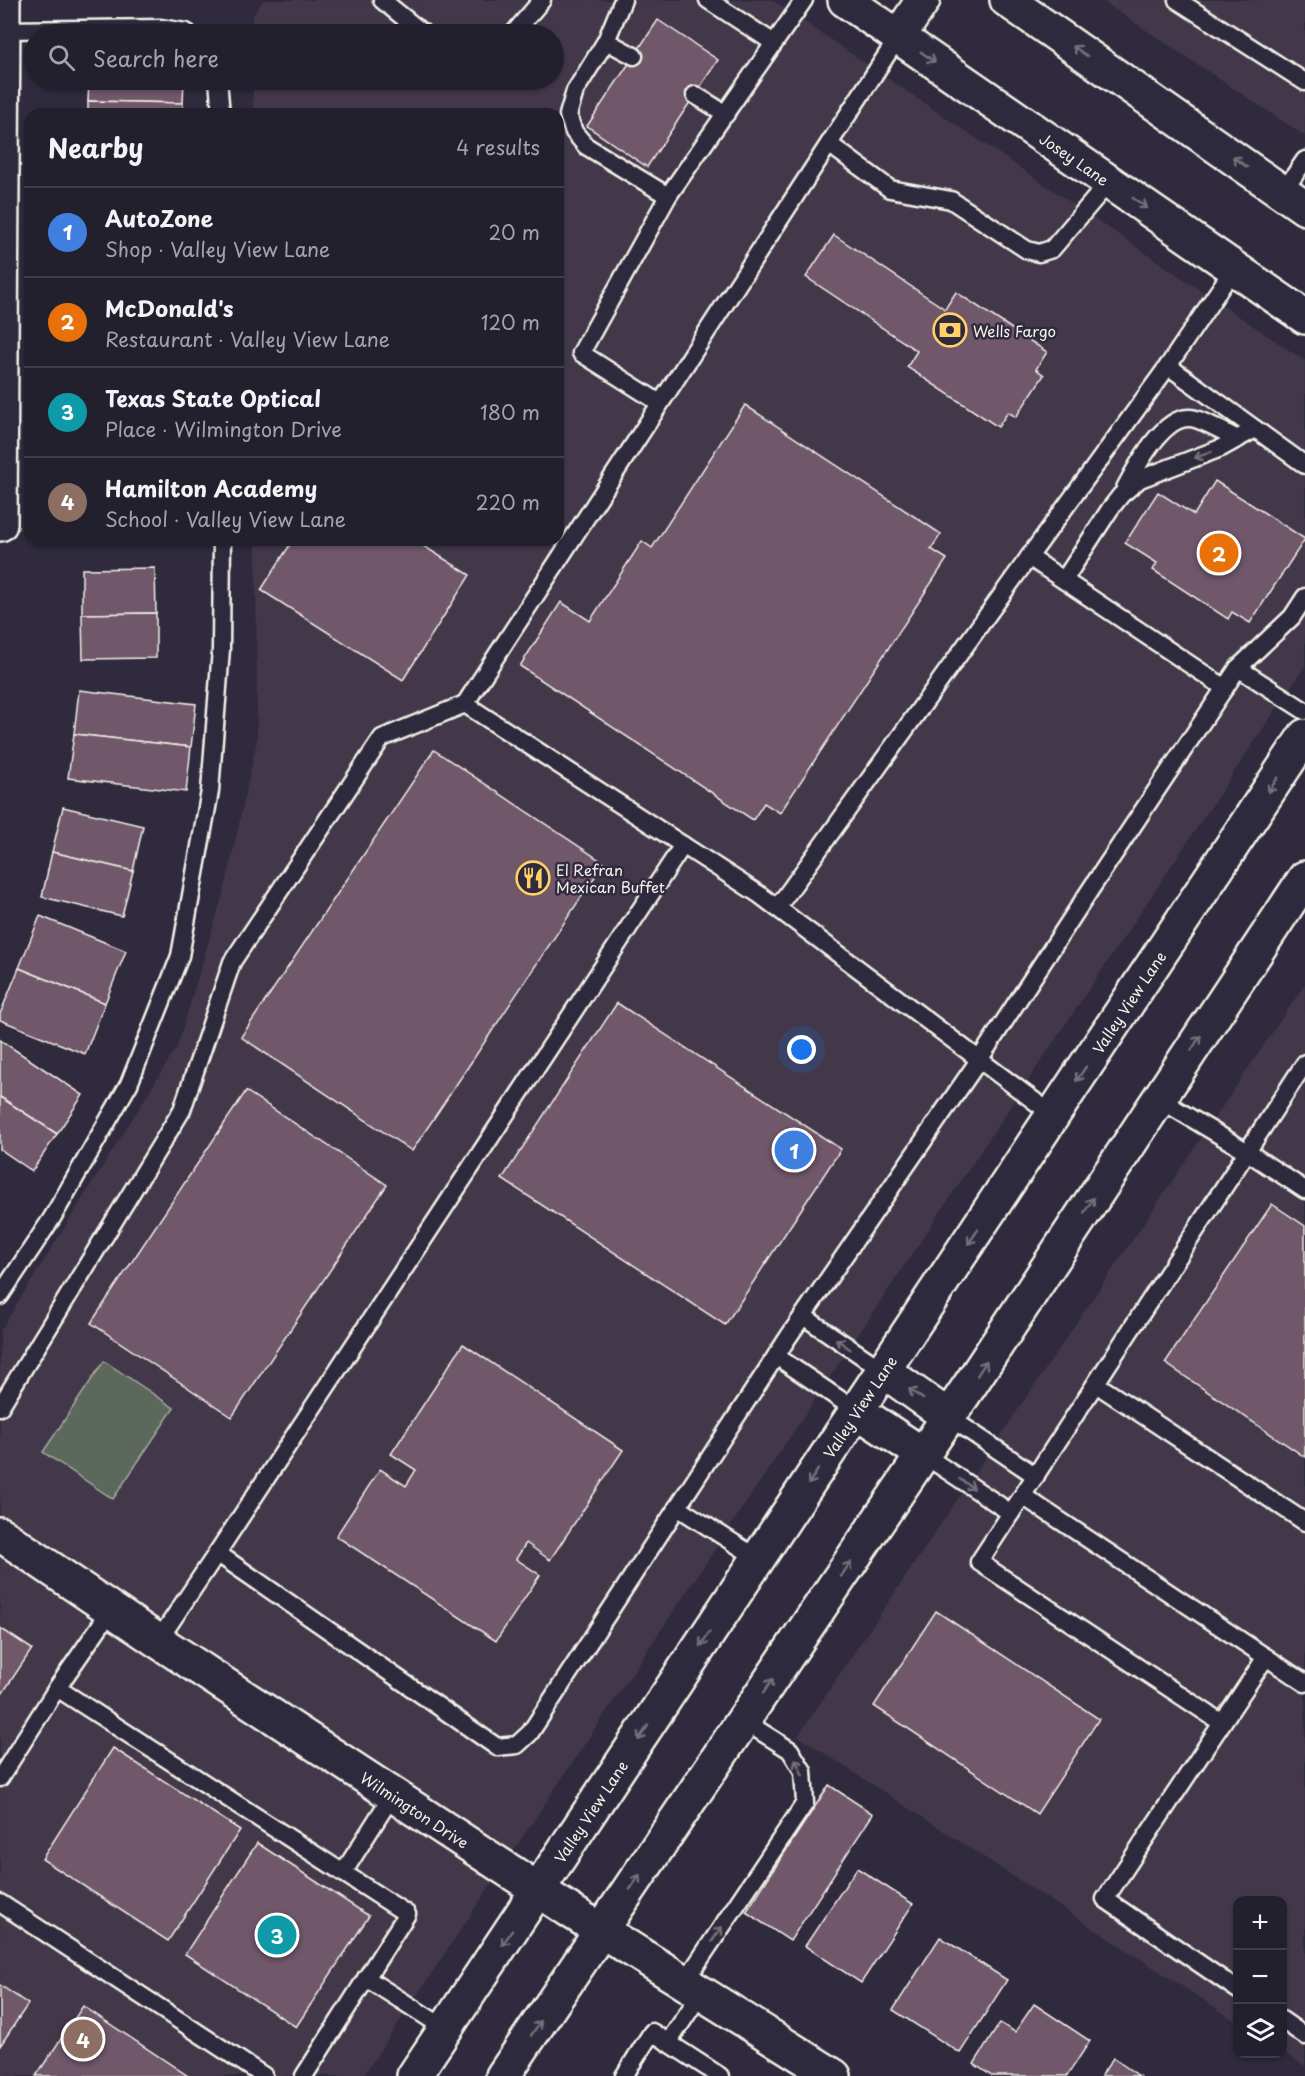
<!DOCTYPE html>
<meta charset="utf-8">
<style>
:root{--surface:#23202e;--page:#2f2d3a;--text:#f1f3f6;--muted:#a3a3aa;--line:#403e4a;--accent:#ffd166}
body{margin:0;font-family:"Playpen Sans",sans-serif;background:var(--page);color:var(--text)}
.controls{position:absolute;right:18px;bottom:18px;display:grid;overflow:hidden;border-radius:12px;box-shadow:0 2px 4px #0004}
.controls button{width:54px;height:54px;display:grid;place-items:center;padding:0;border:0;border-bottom:2px solid var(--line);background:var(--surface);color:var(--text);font:30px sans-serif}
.you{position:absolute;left:802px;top:1050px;width:21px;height:21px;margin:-15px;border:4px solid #fff;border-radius:50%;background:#1a73e8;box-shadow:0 0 0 9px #1a73e833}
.badge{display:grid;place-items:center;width:39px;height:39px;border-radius:50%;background:var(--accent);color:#fff;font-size:20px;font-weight:700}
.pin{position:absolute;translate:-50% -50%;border:3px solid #fff;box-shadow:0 2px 6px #0006}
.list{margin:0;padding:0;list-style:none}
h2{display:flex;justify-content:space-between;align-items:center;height:78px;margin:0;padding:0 24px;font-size:26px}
h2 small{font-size:20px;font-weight:400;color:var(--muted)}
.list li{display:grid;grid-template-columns:39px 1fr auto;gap:18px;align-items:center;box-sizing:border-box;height:90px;padding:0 24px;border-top:2px solid var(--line)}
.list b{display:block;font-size:22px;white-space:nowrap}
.list p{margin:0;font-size:20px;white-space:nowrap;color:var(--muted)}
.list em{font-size:20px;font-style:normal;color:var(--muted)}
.icon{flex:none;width:33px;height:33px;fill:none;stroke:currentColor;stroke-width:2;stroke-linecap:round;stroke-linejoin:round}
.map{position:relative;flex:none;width:1305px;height:2076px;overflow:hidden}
.search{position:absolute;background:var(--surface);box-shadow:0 2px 4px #0004;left:24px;top:24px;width:540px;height:66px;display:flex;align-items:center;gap:15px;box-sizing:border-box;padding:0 21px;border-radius:33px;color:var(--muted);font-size:22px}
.panel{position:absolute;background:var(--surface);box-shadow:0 2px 4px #0004;left:24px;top:108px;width:540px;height:438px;border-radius:18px}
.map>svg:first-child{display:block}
.built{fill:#42384a}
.green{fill:#5b675c;stroke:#a8aca2;stroke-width:1.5}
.building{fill:#6f586a;stroke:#f4f1e8;stroke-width:1.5}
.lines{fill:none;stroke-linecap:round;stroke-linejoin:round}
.service-casing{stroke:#f4f1e8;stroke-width:21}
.minor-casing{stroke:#f4f1e8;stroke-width:38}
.secondary-casing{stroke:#f4f1e8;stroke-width:38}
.service{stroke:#2f2a3d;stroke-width:16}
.minor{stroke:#2f2a3d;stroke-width:33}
.secondary{stroke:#2f2a3d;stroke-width:33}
.oneway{stroke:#747079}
.labels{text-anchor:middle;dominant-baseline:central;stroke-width:5;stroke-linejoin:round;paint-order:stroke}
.street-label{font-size:15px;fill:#f4f1e8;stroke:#2f2a3d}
.poi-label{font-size:15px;fill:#f4f1e8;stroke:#2f2a3d;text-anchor:start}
</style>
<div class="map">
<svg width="1305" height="2076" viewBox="0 0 1305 2076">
<rect width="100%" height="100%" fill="#2f2a3d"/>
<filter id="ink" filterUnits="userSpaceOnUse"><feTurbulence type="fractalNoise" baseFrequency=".0167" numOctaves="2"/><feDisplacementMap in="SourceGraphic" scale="12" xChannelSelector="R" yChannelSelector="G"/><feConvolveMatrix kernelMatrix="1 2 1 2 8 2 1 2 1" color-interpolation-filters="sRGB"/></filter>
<g filter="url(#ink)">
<g class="built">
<polygon points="263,0 772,0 1305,361 1305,666 363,2076 0,2076 0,1331 177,1047 226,884 257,740 256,540 558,540 558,114 253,114 253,80 554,80 554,34 252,34 252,17"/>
<polygon points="1101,0 1305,0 1305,136"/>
<polygon points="1305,984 1305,2066 1283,2052 1282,1900 1238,1900 1237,2022 798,1736"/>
</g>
<polygon class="green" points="104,1361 174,1408 113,1499 43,1452"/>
<g class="building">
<polygon points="658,20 718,60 647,167 587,126"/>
<polygon points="89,80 184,80 183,103 88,101"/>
<polygon points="88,101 183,103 183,114 88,114"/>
<polygon points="834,235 945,309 956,292 1047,352 1036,369 1044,375 1016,417 1008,412 998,427 907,367 917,351 806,277"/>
<polygon points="745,405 941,534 931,549 947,559 780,813 764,803 753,820 520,666 561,602 590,621 642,541 652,548"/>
<polygon points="1215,481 1305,539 1250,623 1232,612 1228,619 1153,570 1157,563 1125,543 1158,492 1194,515"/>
<polygon points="82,540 172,540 172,543"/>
<polygon points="293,540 414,540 470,575 403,680 261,590"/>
<polygon points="155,568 156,613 82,614 82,569"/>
<polygon points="156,613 156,658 83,659 82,614"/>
<polygon points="79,690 196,704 191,747 74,734"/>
<polygon points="74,734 191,747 186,792 68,778"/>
<polygon points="434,750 604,863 412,1151 241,1037"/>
<polygon points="63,807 143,826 133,871 52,852"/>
<polygon points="52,852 133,871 122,916 42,897"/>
<polygon points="40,916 126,951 105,1003 19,968"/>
<polygon points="19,968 105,1003 85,1054 0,1020 0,1014"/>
<polygon points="617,1003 841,1149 725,1325 502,1179"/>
<polygon points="0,1040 83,1095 57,1134 0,1097"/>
<polygon points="246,1091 387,1185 232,1417 91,1323"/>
<polygon points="0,1097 57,1134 32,1171 0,1149"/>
<polygon points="1272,1204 1305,1226 1305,1457 1165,1363"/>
<polygon points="463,1344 623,1450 550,1560 526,1543 516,1559 540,1575 496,1641 336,1536 380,1469 406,1486 416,1470 391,1454"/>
<polygon points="936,1611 1099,1719 1037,1814 874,1706"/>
<polygon points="0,1628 32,1649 0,1697"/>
<polygon points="113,1748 240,1830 168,1941 42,1859"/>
<polygon points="829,1785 873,1814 790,1941 746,1912"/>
<polygon points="257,1843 369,1916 296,2027 185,1954"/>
<polygon points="857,1868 913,1904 861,1983 805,1946"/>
<polygon points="940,1937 1007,1980 960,2053 893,2010"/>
<polygon points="0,1985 28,2004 0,2046"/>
<polygon points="1034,2004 1090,2041 1067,2076 992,2076 974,2064 1000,2023 1015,2032"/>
<polygon points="83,2006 188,2076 36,2076"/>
<polygon points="1113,2058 1139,2076 1101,2076"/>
</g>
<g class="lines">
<g class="service-casing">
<g id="service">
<polyline points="382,0 424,34"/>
<polyline points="623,0 606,41 634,56"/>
<polyline points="708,0 774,43"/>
<polyline points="1177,0 1305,82"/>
<polyline points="3,30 161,28 186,32 189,34"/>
<polyline points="513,34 542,0"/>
<polyline points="899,36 465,704 760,895 1053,1115"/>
<polyline points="606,41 575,91 568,115 574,132 586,146 668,196"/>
<polyline points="218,80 221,114"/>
<polyline points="695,95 726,114"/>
<polyline points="829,144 890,189 951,200 1027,250 1039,253 1052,249 1109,182"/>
<polyline points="1283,192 1305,160"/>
<polyline points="1168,366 1305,465"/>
<polyline points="660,403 581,353 668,196 804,0"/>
<path d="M 1125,488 C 1136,467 1163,416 1190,418 C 1203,419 1225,433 1238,439"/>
<polyline points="1064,580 1110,509 1121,495 1140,479 1221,448 1255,429"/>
<polyline points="1238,668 1292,617 1305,597"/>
<polyline points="1225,688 1029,557 1168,366 1234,268"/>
<polyline points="683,845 217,1553 497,1747 517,1745 530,1733 789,1336 979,1060 1092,887 1238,668 1305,711"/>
<polyline points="777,908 1029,557"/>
<polyline points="1159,1099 1246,1151 1305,1190"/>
<polyline points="0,1296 52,1218 129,1084 180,956 210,791 221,649 222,540"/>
<polyline points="803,1316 884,1371"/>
<polyline points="776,1356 857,1411"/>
<polyline points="1096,1384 1305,1522"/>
<polyline points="0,1407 182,1110 232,962 382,738 465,704"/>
<polyline points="949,1417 1036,1476"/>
<polyline points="924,1455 1011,1513"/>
<polyline points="1023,1496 1305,1683"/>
<polyline points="677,1507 759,1559"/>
<polyline points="158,1641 217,1553"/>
<polyline points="57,1688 111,1610"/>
<polyline points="1222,1723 979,1562 1305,1063"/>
<polyline points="0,1778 57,1688 407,1914 304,2076"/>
<polyline points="343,1873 393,1794"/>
<polyline points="0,1903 264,2076"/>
<polyline points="366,1978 446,2029"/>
<polyline points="684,1983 805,1803 803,1771 790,1750 744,1721"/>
<polyline points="1238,1990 1105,1899 1266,1657"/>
<polyline points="1282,2020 1305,2036"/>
<polyline points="668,2043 701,1993"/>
<polyline points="624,2076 652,2032 720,2076"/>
</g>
</g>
<g class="minor-casing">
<g id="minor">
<polyline points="0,524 3,0"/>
<path id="s1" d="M 0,1534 L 158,1641 L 572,1912 L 834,2076"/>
</g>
</g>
<g class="secondary-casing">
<g id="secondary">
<path id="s2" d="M 845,0 L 1305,317"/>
<polyline points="1007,0 1305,208"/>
<polyline points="899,36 923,0"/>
<polyline points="884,1371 949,1417"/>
<polyline points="857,1411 924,1455"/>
<path id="s3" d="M 414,2076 L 1305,736"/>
<polyline points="503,2076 972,1382 1305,878"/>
</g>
</g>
<use href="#service" class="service"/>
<use href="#minor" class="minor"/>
<use href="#secondary" class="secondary"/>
</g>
<defs><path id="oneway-shaft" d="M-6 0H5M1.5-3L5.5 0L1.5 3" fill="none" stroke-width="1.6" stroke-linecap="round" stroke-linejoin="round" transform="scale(1.5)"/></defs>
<g class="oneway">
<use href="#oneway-shaft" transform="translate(1080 51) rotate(-145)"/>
<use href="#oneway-shaft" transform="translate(928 57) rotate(35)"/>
<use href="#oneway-shaft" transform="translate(1240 162) rotate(-145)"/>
<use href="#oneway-shaft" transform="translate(1140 203) rotate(35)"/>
<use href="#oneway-shaft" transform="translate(1203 455) rotate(159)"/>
<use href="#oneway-shaft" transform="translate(1273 785) rotate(124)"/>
<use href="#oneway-shaft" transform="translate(1196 1043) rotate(-57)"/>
<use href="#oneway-shaft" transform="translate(1081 1074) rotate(124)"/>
<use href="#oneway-shaft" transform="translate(1089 1205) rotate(-57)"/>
<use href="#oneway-shaft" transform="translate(973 1237) rotate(124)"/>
<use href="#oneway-shaft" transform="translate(843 1344) rotate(-145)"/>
<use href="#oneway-shaft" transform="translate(982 1368) rotate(-57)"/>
<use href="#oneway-shaft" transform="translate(916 1394) rotate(-145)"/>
<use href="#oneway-shaft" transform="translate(813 1477) rotate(124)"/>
<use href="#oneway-shaft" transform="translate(967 1484) rotate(33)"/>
<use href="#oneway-shaft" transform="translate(846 1569) rotate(-56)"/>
<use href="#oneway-shaft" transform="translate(705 1639) rotate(123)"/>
<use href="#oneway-shaft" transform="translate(768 1686) rotate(-56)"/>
<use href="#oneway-shaft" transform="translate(643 1733) rotate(124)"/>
<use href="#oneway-shaft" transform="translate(799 1767) rotate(-114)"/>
<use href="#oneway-shaft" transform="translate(635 1882) rotate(-56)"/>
<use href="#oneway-shaft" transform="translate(717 1934) rotate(-56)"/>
<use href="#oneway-shaft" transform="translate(507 1938) rotate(124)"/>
<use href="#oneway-shaft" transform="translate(536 2028) rotate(-56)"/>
</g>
</g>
<defs>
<g id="bank-ring" transform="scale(1.725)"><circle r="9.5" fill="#2f2a3d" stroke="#ffd166" stroke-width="1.5"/><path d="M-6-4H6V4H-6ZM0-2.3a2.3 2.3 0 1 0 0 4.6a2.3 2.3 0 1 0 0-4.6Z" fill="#ffd166"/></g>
<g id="restaurant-ring" transform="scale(1.725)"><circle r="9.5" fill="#2f2a3d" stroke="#ffd166" stroke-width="1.5"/><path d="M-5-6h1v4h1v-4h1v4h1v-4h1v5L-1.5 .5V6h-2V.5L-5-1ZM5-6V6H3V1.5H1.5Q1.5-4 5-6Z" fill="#ffd166"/></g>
</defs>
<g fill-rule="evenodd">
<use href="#bank-ring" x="950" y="330"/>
<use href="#restaurant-ring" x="533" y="878"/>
</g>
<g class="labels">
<g class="street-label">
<text stroke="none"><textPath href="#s2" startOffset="279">Josey Lane</textPath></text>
<text stroke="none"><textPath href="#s3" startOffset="1290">Valley View Lane</textPath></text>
<text stroke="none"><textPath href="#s3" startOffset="804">Valley View Lane</textPath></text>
<text stroke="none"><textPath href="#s1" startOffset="498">Wilmington Drive</textPath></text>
<text stroke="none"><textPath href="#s3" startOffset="318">Valley View Lane</textPath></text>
</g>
<g class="poi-label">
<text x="973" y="330">Wells Fargo</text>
<text x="556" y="869">El Refran<tspan x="556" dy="17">Mexican Buffet</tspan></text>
</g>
</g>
</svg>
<div class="controls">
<button>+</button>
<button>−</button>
<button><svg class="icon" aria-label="layers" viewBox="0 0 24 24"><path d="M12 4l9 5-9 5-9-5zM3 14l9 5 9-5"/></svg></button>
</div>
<div class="you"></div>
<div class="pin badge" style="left:794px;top:1150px;background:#3f7fe0">1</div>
<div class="pin badge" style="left:1219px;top:553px;background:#e8710a">2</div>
<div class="pin badge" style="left:277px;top:1935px;background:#0f9aa8">3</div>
<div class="pin badge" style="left:83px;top:2039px;background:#8d6e63">4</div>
<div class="search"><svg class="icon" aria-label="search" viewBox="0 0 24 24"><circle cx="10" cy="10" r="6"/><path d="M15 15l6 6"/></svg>Search here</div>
<section class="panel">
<h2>Nearby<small>4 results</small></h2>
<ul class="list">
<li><span class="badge" style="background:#3f7fe0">1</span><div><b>AutoZone</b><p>Shop · Valley View Lane</p></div><em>20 m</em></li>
<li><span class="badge" style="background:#e8710a">2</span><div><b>McDonald's</b><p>Restaurant · Valley View Lane</p></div><em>120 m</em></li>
<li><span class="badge" style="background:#0f9aa8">3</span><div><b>Texas State Optical</b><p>Place · Wilmington Drive</p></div><em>180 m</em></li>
<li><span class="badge" style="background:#8d6e63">4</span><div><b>Hamilton Academy</b><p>School · Valley View Lane</p></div><em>220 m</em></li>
</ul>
</section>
</div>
